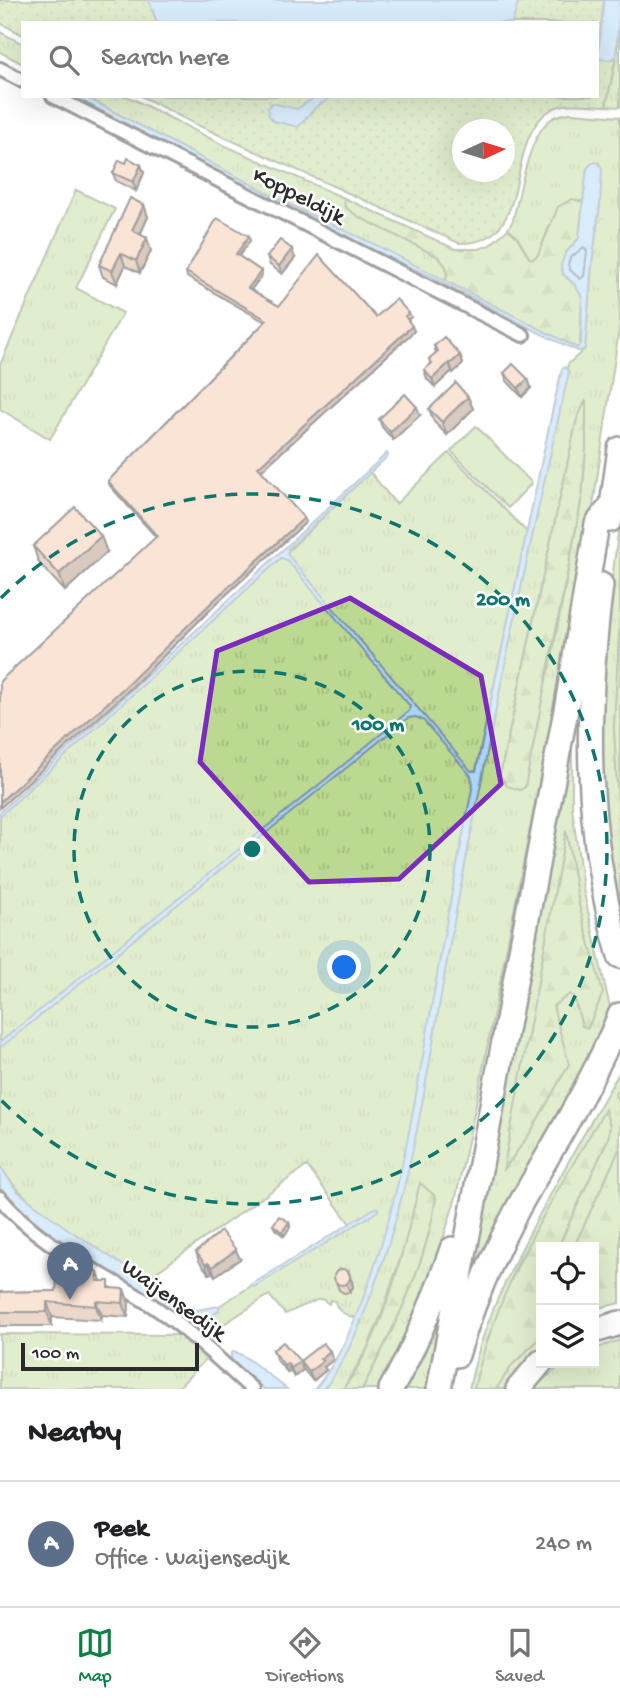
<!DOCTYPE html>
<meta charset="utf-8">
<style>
:root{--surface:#fff;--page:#f2f2f2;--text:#202124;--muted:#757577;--line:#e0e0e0;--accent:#0b8043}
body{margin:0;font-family:"Gochi Hand",sans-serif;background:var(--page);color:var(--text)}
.controls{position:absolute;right:21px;bottom:21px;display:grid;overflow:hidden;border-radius:0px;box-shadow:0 7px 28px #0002}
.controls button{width:63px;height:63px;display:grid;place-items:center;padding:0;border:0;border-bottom:2px solid var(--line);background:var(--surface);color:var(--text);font:35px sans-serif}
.compass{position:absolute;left:452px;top:119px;width:63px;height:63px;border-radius:50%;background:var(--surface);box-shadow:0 7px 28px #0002;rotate:86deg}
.scale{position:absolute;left:21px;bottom:18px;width:178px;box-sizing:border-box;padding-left:7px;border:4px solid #2b2b2b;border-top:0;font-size:19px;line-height:24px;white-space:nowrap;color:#2b2b2b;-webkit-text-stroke:5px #fff;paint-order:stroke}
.you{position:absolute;left:345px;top:968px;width:24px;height:24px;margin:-18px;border:5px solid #fff;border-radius:50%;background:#1a73e8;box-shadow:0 0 0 10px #1a73e833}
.badge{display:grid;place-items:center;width:46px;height:46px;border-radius:50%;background:var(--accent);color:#fff;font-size:23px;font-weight:700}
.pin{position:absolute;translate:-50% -58px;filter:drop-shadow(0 2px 4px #0008)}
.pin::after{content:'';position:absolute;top:37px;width:24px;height:21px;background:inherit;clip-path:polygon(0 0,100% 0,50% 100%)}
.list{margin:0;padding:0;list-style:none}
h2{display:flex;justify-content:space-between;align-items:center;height:91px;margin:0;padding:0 28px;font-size:30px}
h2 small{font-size:23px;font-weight:400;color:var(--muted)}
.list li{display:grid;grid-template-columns:46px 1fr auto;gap:21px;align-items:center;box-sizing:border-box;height:126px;padding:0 28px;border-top:2px solid var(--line)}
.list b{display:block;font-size:26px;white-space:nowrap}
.list p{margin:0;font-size:23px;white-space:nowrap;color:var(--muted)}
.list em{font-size:23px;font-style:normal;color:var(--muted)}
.icon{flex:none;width:38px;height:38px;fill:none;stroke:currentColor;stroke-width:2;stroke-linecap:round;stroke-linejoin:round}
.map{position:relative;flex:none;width:620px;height:1389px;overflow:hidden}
.search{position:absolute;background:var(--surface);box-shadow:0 7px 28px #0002;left:21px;right:21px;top:21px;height:77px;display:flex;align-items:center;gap:18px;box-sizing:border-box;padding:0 24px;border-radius:0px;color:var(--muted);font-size:26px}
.sheet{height:217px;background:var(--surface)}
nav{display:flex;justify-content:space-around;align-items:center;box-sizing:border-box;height:98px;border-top:2px solid var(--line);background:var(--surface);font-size:19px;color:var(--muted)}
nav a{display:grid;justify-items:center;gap:4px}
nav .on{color:var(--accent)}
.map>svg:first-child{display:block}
.grass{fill:url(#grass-tufts);stroke:#74825e;stroke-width:2;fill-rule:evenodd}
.forest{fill:url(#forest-firs);stroke:#74825e;stroke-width:2}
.park{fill:url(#park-dots);stroke:#74825e;stroke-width:2;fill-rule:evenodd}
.garden{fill:#bcd991;stroke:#74825e;stroke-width:2}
.water{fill:#abd4f6;stroke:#7890a5;stroke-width:2}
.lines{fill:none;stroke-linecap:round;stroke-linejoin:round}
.shore{stroke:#5e6f7c;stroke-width:2}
.minor-casing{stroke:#2b2b2b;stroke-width:18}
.motorway-casing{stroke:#2b2b2b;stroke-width:28}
.minor{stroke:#fff;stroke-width:12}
.motorway{stroke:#fff;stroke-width:23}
.wall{fill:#d2a98c;stroke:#2b2b2b;stroke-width:2}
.shaded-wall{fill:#ab8972;stroke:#2b2b2b;stroke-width:2}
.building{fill:#f4c4a3;stroke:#2b2b2b;stroke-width:2}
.marked{fill:none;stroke:#7b2cbf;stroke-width:5;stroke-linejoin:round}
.ring{fill:none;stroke:#0f766e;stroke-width:3.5;stroke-dasharray:12 9}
.labels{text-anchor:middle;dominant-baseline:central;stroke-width:5;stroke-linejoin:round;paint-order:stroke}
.street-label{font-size:23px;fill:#2b2b2b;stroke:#fff}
.centre{fill:#0f766e;stroke:#fff;stroke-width:3.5}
.ring-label{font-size:21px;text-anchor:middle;font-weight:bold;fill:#0f766e;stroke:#fff;stroke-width:5;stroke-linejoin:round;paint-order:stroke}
</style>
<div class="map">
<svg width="620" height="1389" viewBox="0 0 620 1389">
<defs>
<pattern id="grass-tufts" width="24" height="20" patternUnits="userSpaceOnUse" patternTransform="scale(1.75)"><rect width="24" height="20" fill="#bcd991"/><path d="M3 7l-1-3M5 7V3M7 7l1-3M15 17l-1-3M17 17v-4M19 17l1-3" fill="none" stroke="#a2ba7d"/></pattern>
<pattern id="forest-firs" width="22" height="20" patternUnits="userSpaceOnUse" patternTransform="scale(1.75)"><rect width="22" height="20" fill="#bcd991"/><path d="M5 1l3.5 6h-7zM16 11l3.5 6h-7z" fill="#a2ba7d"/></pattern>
<pattern id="park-dots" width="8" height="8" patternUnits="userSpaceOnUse" patternTransform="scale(1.75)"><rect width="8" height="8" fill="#bcd991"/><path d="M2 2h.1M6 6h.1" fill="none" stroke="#a2ba7d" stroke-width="1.8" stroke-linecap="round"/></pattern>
</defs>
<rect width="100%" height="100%" fill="#fff"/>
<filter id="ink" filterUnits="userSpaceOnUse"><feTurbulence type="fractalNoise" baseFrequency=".0143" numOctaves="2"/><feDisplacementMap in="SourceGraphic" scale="14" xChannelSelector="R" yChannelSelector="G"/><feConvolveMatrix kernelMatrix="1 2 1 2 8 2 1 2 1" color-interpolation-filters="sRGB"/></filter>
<g filter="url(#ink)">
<g class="grass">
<polygon points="620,19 620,107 606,106 616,57"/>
<polygon points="0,32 23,44 23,64 0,52"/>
<path d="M 84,96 L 127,96 L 219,143 L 344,198 L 345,207 L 359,217 L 437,256 C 446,265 449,268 446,281 L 294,207 Z"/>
<path d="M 571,113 L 620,117 L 620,323 L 592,513 L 477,1099 L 456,1197 L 431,1278 L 383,1389 L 362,1389 C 393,1330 427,1264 436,1197 L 420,1183 L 408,1235 L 381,1316 L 367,1349 L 343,1389 L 323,1389 L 362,1320 C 350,1316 337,1314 335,1301 L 330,1300 L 329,1304 L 322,1299 L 317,1300 L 285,1314 L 269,1295 L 208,1334 L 195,1336 L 187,1330 L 191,1325 L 202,1330 L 207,1326 L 207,1320 L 219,1310 L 219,1306 L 350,1224 L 307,1166 L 145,1280 C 101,1251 26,1211 0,1166 L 0,815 L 283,552 L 414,710 L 428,721 L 289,557 L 287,552 L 370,472 L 396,504 L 449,453 L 527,532 L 476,770 L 471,771 L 480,782 L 568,364 L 585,349 L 592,263 L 600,204 L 587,168 L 583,202 L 572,200 L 549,227 L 538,255 L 533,259 L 529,258 L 517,237 L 508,229 L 513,220 C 520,194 528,137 550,120 C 556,115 564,114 571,113 ZM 585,402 L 586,448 L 582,497 L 550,667 L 503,782 L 500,775 L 577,419 Z"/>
<polygon points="76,190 115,209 76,288 123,313 50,439 0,409 0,365"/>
<polygon points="620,518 620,619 614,728 620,842 620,906 601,834 599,802 606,624"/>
<path d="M 572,725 L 572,808 L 583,889 L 612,1016 L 539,1148 L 504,1207 L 466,1292 ZM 566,833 L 579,905 L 589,947 L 582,1026 L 574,997 L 570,994 L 556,1002 L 553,1010 L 569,1064 L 530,1133 L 504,1170 Z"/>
<path d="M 620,1071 L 620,1086 L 615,1094 L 620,1107 L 620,1148 L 574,1247 L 558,1247 L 608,1139 L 605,1110 L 517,1264 L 487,1341 L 474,1389 L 469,1389 C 482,1325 504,1283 534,1225 C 561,1173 591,1122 620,1071 Z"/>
<polygon points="451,1272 430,1389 397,1389"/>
<polygon points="0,1334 179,1335 207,1358 177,1389 0,1389"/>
<polygon points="541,1337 541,1346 510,1379 505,1389 496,1389 513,1364"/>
<polygon points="620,1340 620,1389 532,1389 564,1363 594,1363 594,1349"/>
</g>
<g class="forest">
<path d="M 344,198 L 455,249 L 479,249 L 490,245 L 508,229 L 517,237 L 529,258 L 533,259 L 538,255 L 558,207 L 572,199 L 583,202 L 579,238 L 565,254 L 563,274 L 575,285 L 582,297 L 580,347 L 577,348 L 446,281 C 449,268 446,265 437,256 L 359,217 L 345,207 Z"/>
<polygon points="586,400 586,448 582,497 525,787 520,790 507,786 500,775 577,419"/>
<polygon points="620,619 620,842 614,728"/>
<polygon points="566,831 579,905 603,993 588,1028 582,1026 574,997 570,994 553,1006 569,1064 530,1133 503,1171"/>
<path d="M 605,1110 L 610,1126 L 608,1139 L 558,1247 L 541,1247 L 541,1337 L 513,1364 L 496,1389 L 474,1389 C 497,1287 552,1198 605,1110 Z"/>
<polygon points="620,1148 620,1303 594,1309 594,1247 574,1247"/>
<path d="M 420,1183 L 436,1197 C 427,1264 393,1330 362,1389 L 343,1389 C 386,1333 403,1250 420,1183 Z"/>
</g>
<path class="park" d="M 0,0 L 604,0 L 598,55 L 609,60 L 616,57 L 606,106 C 589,106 567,101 552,109 C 500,139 538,245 459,243 L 193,123 L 141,96 L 597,96 L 597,23 L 23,23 L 23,35 L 0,23 ZM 462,130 L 504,130 L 504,172 L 462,172 Z"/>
<polygon class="garden" points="476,426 532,483 508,508 451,451"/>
<g class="water">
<polygon points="149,0 519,0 512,23 157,23"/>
<polygon points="604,0 620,0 616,57 609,60 600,59 598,55"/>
<path d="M 73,96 L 84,96 L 294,207 L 374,244 L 577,348 L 581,344 L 582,297 L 575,285 L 563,274 L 561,265 L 565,254 L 579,238 L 587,168 L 593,162 L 599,163 L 602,169 L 600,204 L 592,263 L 585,349 L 578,351 C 524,328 474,296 421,272 C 302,219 188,156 73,96 Z"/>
<polygon points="317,96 333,96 316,107 298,127 274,121 269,116 268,108 272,103 297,109"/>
<path d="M 565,367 L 569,372 C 527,554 489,738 454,922 C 431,1043 418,1167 375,1284 C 362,1320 350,1352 328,1384 L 323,1389 L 315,1389 C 340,1358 350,1332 364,1296 C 401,1198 416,1095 434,992 C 446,922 459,853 473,784 L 471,776 L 423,720 L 416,717 L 408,718 L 0,1048 L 0,1042 L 352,758 L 409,711 L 410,706 L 287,560 L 281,558 L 0,816 L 0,812 L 387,453 L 388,456 L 288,549 L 287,554 L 471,771 L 476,771 L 554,403 L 562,369 Z"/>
<path d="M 0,1166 L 17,1191 L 65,1227 L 188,1308 L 197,1310 L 219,1306 L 219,1310 L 207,1320 L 207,1326 L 202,1330 L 196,1328 C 132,1284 61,1249 4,1195 L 0,1189 Z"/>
<polygon points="375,1208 378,1208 378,1211 254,1287 251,1285"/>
<polygon points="234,1351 247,1358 287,1389 264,1389 231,1361 231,1354"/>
</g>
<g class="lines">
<polygon class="shore" points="584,247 587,251 584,276 580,279 570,270 568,265 570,258"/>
<g class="minor-casing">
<g id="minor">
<polyline points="0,69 23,81"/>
<polyline points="53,96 523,335"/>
<path d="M 0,1198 C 41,1247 101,1272 153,1306 C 189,1330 220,1361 252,1389"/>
</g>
</g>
<g class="motorway-casing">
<g id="motorway">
<polyline points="610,520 620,449"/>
<path d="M 601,585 C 585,710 584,834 620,956"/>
<polyline points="594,1331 620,1323"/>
<path d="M 457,1355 C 472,1304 493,1255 518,1208 C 553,1145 593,1083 620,1015"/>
<path d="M 391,1389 C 417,1344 435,1298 452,1249"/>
<polyline points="439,1389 568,699 597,524 612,505"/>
<polyline points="518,1389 541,1362"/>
</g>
</g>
<use href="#minor" class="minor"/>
<use href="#motorway" class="motorway"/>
</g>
<g class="wall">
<polygon points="141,165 144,173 136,191 116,181 113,173"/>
<polygon points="144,205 148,217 140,235 151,251 140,273 125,266 117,284 103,277 99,265"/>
<polygon points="250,241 239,256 261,271 262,275 251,290 279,306 376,317 409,313 411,317 408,320 414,331 261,471 304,518 306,522 217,603 131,688 156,537 110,486 108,481 265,322 187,277 186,272"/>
<polygon points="267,257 295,258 282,274 270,265"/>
<polygon points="434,346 460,355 463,364 453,373 452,371 435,387 427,379 424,370 431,365 429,359 436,353"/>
<polygon points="504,373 528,379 531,388 522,397 507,381"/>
<polygon points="468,397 473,409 447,435 434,422 429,409"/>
<polygon points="420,415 393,440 382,427 379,419"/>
<polygon points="33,546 107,552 65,591 39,563"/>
<polygon points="289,1222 290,1227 284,1236 275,1229 273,1225"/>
<polygon points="196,1252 240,1259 215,1276 212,1272 209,1274 199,1261"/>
<polygon points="98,1272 101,1281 112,1288 129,1303 128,1317 102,1315 101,1320 52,1317 52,1326 0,1326 0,1292 56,1291"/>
<polygon points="352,1281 353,1287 350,1292 344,1293 339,1290 336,1282"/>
<polygon points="273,1350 303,1370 294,1377 290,1371 288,1373 276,1359"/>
<polygon points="333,1360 324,1367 326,1370 313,1381 303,1369 300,1361"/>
</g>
<g class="shaded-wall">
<polygon points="141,165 144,173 136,191 133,182"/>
<polygon points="144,205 148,217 136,243 132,230"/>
<polygon points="249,236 250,241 237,258 236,254"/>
<polygon points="147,238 151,251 140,273 136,261"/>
<polygon points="292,249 295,258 282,274 279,266"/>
<polygon points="121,253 125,266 117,284 112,271"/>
<polygon points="261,271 262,275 249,292 248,288"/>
<polygon points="412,326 414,331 260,472 258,467"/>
<polygon points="460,355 463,364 453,373 450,364"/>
<polygon points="449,363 452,371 435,387 432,379"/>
<polygon points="528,379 531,388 522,397 518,388"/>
<polygon points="468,397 473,409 447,435 442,422"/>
<polygon points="417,407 420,415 393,440 390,432"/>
<polygon points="304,518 306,522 217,603 131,688 0,808 0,802 215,599"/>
<polygon points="101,536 107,552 65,591 59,574"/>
<polygon points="289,1222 290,1227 284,1236 282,1232"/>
<polygon points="236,1250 240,1259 215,1276 212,1267"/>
<polygon points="208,1263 212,1272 209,1274 206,1265"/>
<polygon points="349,1272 353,1287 350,1292 346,1283"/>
<polygon points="124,1289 129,1303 128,1317 123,1303"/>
<polygon points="96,1301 102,1315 101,1320 96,1306"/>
<polygon points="47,1302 52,1317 52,1326 47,1312"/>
<polygon points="330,1351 333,1360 324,1367 326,1370 313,1381 309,1372 320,1359"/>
<polygon points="300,1361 303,1370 294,1377 291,1368"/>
<polygon points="287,1363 290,1371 288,1373 284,1365"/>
</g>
<g class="building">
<polygon points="128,158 141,165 133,182 113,173 119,160 126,163"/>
<polygon points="130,198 144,205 132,230 147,238 136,261 121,253 112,271 99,265"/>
<polygon points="217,218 249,236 236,254 261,271 248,288 279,306 319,255 376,317 396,299 409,313 405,316 412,326 258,467 304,518 215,599 129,683 0,802 0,681 157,536 108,481 267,320 186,272"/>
<polygon points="280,240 292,249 279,266 267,257"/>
<polygon points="444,337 460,355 450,364 449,363 432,379 424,370 432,363 429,359 438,351 434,346"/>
<polygon points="513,364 528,379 518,388 504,373"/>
<polygon points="456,383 468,397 442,422 429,409"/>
<polygon points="405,394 417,407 390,432 379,419"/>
<polygon points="75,507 101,536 59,574 33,546"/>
<polygon points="279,1216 289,1222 282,1232 273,1225"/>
<polygon points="221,1231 236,1250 212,1267 208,1263 206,1265 196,1252"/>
<polygon points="58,1267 94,1270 98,1272 97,1281 109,1281 109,1288 124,1289 123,1303 96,1301 96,1306 47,1302 47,1312 0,1312 0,1292 56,1291"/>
<circle cx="342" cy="1277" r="8"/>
<polygon points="283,1342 300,1361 291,1368 287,1363 284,1365 273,1350"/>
<polygon points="323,1343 330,1351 320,1359 323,1361 309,1372 300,1361"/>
</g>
</g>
<path d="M0 0H620V1389H0ZM 350,598 L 481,676 L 501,784 L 399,879 L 309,882 L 200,762 L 217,651 Z" fill="#fff" fill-opacity=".55" fill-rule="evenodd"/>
<path class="marked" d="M 350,598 L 481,676 L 501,784 L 399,879 L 309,882 L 200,762 L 217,651 Z"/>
<g class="ring">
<circle cx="252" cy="849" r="178"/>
<path d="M1 598A355 355 0 1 1 1 1100"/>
</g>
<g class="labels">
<g class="street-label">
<text transform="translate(298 197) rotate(27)">Koppeldijk</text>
<text transform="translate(173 1301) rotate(36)">Waijensedijk</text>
</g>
</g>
<circle cx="252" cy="849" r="10" class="centre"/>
<g class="ring-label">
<text x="503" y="605">200 m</text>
<text x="378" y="730">100 m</text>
</g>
</svg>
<div class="controls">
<button><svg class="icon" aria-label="locate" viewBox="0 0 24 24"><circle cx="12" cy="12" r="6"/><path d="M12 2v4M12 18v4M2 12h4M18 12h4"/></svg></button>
<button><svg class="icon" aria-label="layers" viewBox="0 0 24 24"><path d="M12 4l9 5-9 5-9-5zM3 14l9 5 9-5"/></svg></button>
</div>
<svg class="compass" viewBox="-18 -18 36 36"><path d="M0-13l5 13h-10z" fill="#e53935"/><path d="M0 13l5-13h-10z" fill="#757577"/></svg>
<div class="scale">100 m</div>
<div class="you"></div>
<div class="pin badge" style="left:70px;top:1300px;background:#5c6f8a">A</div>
<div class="search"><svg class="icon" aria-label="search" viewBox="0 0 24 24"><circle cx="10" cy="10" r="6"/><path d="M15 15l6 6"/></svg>Search here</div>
</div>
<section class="sheet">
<h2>Nearby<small></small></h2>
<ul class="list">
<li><span class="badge" style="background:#5c6f8a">A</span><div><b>Peek</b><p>Office · Waijensedijk</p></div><em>240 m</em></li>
</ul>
</section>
<nav>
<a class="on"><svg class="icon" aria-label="map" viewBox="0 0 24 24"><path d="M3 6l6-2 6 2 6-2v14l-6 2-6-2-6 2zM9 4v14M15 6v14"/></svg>Map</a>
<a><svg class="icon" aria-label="directions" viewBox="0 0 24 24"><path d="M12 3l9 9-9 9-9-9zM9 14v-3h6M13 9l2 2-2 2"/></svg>Directions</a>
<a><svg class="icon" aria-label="saved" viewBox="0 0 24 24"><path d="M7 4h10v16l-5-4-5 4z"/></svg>Saved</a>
</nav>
